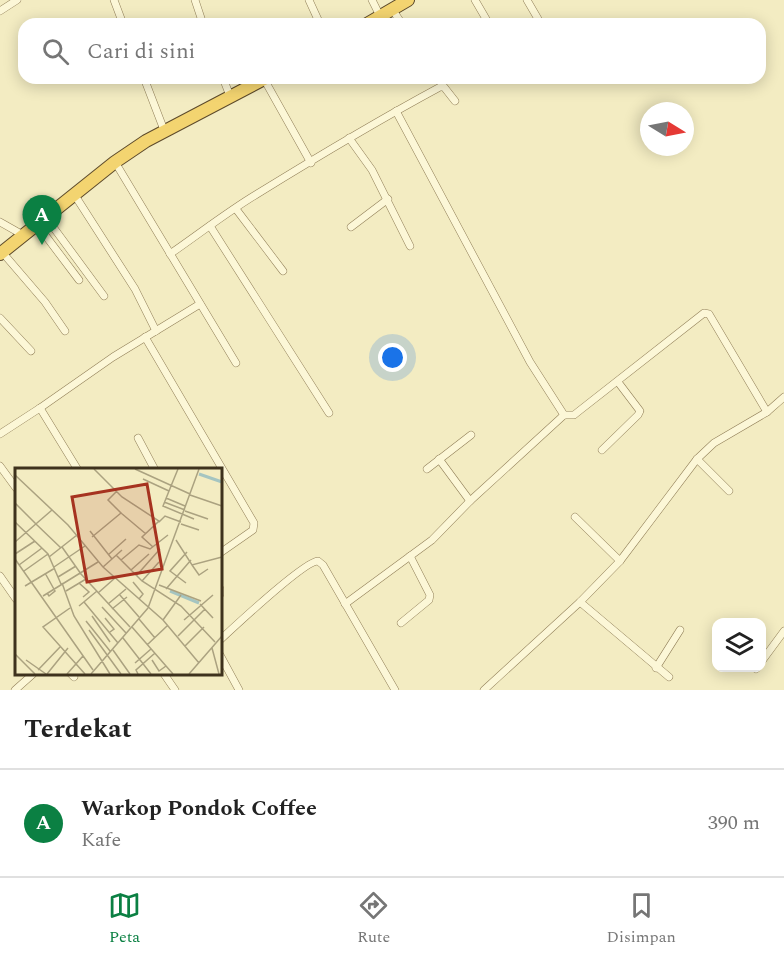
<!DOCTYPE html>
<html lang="id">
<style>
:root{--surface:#fff;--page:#f6f6f6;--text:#222;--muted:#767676;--line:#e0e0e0;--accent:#0b8043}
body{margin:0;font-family:Spectral,serif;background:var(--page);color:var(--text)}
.controls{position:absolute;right:18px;bottom:18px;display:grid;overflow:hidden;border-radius:12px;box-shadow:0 3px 15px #0003}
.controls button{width:54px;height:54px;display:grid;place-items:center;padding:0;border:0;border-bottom:2px solid var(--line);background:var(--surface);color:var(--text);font:30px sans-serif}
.compass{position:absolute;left:640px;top:102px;width:54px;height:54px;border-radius:50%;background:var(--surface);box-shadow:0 3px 15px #0003;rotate:100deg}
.you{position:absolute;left:393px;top:358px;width:21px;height:21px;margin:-15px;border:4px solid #fff;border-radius:50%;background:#1a73e8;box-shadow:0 0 0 9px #1a73e833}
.badge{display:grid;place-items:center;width:39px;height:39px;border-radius:50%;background:var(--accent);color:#fff;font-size:20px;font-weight:700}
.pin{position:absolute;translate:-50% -50px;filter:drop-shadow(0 2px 3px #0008)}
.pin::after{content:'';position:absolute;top:32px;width:21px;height:18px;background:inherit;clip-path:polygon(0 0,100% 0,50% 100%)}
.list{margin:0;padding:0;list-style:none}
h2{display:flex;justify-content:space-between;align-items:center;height:78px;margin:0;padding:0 24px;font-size:26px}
h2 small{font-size:20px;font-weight:400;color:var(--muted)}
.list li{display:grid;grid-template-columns:39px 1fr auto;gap:18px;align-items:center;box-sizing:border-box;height:108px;padding:0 24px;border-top:2px solid var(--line)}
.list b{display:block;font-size:22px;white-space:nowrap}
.list p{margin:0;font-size:20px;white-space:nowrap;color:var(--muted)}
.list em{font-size:20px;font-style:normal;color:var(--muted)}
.icon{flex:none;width:33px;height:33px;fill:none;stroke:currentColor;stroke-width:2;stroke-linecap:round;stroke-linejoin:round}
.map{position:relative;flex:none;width:784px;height:690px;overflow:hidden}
.search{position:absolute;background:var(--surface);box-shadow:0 3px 15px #0003;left:18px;right:18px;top:18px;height:66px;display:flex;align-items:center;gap:15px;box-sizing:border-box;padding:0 21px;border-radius:18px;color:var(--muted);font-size:22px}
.sheet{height:186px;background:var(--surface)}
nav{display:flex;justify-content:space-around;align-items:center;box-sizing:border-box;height:84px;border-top:2px solid var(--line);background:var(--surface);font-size:16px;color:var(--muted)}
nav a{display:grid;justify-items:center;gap:3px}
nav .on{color:var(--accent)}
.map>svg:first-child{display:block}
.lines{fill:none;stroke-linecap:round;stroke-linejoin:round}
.minor-casing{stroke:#907e57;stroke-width:8}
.trunk-casing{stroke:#5d4a2b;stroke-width:14}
.minor{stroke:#fcf7d7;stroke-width:7}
.trunk{stroke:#f3d470;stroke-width:12}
.inset-river{fill:none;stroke:#a5c5c1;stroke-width:3}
.inset-road{fill:none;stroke:#aba280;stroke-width:1.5}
.view{fill:#a63320;fill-opacity:0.15;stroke:#a63320;stroke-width:3}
.inset-edge{fill:none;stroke:#3e321d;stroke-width:3}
</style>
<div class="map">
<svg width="784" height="690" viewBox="0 0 784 690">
<rect width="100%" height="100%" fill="#f3ecc2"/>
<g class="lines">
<g class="minor-casing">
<g id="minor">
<polyline points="114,0 123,24"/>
<polyline points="195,0 203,24"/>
<polyline points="309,0 320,24"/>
<polyline points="372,0 380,16"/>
<polyline points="475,0 489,24"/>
<polyline points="527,0 541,24"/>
<polyline points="392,9 402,24"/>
<polyline points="0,11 17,0"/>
<polyline points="144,78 164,130"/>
<polyline points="223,78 230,96"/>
<polyline points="264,79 311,163"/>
<polyline points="396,111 530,362 564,415 574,415 579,411 704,313 709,314 767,412"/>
<polyline points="349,138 372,170 410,246"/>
<polyline points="115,162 236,363"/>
<polyline points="74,194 135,289 156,331"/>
<polyline points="236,209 283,271"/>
<polyline points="45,216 104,296"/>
<polyline points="0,222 23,235"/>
<polyline points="36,223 79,280"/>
<polyline points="210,226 329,413"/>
<polyline points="351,227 388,199"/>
<polyline points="2,252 45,302 65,331"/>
<path d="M 170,254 C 199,234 227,212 257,194 C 317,157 377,121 440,87 L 444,87 L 455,101"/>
<polyline points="0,318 31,351"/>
<polyline points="145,337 254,523 253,530 220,553"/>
<polyline points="40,408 78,470"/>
<polyline points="0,434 40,408 113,357 200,304"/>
<polyline points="138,438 155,470"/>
<polyline points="602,450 638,415 640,411 618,382"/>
<polyline points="439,459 470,501"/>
<polyline points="697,459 729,491"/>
<polyline points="0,466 16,488"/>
<polyline points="427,469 471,435"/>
<polyline points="575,517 620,561"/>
<polyline points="0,576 16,599"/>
<polyline points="220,589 220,594"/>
<polyline points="580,602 669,677"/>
<polyline points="345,604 432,540 470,501 564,415"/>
<polyline points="401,623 429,600 430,595 410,556"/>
<path d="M 220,640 C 234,627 305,561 318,561 L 323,565 L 395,690"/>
<polyline points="220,655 239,690"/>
<polyline points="762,661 784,631"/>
<polyline points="656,668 680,630"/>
<polyline points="756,669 757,668"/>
<polyline points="71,674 74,677"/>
<polyline points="164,674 175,690"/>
<polyline points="15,690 33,674"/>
<polyline points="484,690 580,602 620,561 697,459 714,443 767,412 784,397"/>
</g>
</g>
<g class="trunk-casing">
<g id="trunk">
<polyline points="367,24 408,0"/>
<polyline points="0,254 115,162 146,141 266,78"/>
</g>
</g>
<use href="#minor" class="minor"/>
<use href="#trunk" class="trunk"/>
</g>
<g transform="translate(15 468)">
<rect width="207" height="207" fill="#f3ecc2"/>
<path class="inset-river" d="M 184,6 L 207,14M 155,123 L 184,135"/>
<path class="inset-road" d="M 79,1 L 107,29 L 144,53 L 127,69 L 138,79M 120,1 L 175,26M 0,7 L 53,57 L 88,99 L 148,152 L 184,195M 128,11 L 154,23M 156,18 L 148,38 L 179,51M 156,18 L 163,1M 175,27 L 207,38M 151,30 L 170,38M 149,34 L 170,42M 0,35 L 22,57M 170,43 L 193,51M 106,45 L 131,66M 0,54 L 33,86 L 46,116M 144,54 L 150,48 L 166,54M 166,56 L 184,62M 22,57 L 46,80M 75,63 L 97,91M 77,69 L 106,45 L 93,32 L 102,23M 161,72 L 177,97 L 207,89M 0,74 L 37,42M 47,79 L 66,106 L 115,159M 0,86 L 20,73M 93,87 L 111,71M 101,87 L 127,113 L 166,138 L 200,174M 34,89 L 62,67M 0,91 L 78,202M 106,92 L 124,77 L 135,81 L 153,67M 4,97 L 27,80M 177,97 L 184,107 L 193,101M 39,99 L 70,78M 88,99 L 107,82M 116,102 L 134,86M 9,103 L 33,86M 30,105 L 40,123 L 34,128 L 32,125M 121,108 L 145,81M 43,109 L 61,98M 127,113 L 144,94M 118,114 L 128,126 L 124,131M 47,115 L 59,148 L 95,206M 64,115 L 74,124 L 68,129M 171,115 L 155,103 L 172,84M 144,117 L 186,133M 10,118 L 40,100M 151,121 L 176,92M 51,123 L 71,111M 83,125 L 100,110M 104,126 L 124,149M 28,128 L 83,94M 69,134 L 103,175M 93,136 L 111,121M 185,136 L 198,150M 64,138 L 82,123M 87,139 L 111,165M 55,140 L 28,159 L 70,206M 133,140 L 184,1M 97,141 L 112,129M 77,148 L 95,174M 90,150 L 99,161 L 95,164M 124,151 L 140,170M 148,152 L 166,127M 169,152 L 198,127M 71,153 L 95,183M 117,159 L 158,206M 74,162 L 106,206M 163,168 L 190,141M 108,170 L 136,206M 132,177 L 152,158M 170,178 L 189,159M 197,180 L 204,206M 98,182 L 115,206M 0,186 L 20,206M 11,192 L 31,206M 137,192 L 144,203 L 151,198M 120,195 L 136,181M 23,202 L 46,178M 32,206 L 53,180M 52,206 L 68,188M 76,206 L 133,140M 123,206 L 121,202 L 140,185M 174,206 L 207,168"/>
<path class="view" d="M 132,16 L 147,101 L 72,114 L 57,29 Z"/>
<rect width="207" height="207" class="inset-edge"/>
</g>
</svg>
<div class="controls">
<button><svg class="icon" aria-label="layers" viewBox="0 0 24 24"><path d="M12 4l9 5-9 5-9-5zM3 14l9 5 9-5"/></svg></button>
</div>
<svg class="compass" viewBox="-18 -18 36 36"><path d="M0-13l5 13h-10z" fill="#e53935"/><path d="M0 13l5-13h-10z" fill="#767676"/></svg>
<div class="you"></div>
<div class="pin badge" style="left:42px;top:245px">A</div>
<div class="search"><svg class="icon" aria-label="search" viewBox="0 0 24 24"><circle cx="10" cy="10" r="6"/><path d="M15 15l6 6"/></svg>Cari di sini</div>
</div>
<section class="sheet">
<h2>Terdekat<small></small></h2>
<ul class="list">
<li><span class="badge">A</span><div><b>Warkop Pondok Coffee</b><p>Kafe</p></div><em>390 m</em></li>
</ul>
</section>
<nav>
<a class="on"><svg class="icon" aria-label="map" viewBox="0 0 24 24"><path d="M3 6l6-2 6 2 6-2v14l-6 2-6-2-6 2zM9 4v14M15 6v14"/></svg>Peta</a>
<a><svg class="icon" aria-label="directions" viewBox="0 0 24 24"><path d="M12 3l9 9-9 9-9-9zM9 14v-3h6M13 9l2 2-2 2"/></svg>Rute</a>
<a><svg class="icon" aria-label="saved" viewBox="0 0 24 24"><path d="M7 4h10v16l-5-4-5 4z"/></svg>Disimpan</a>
</nav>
